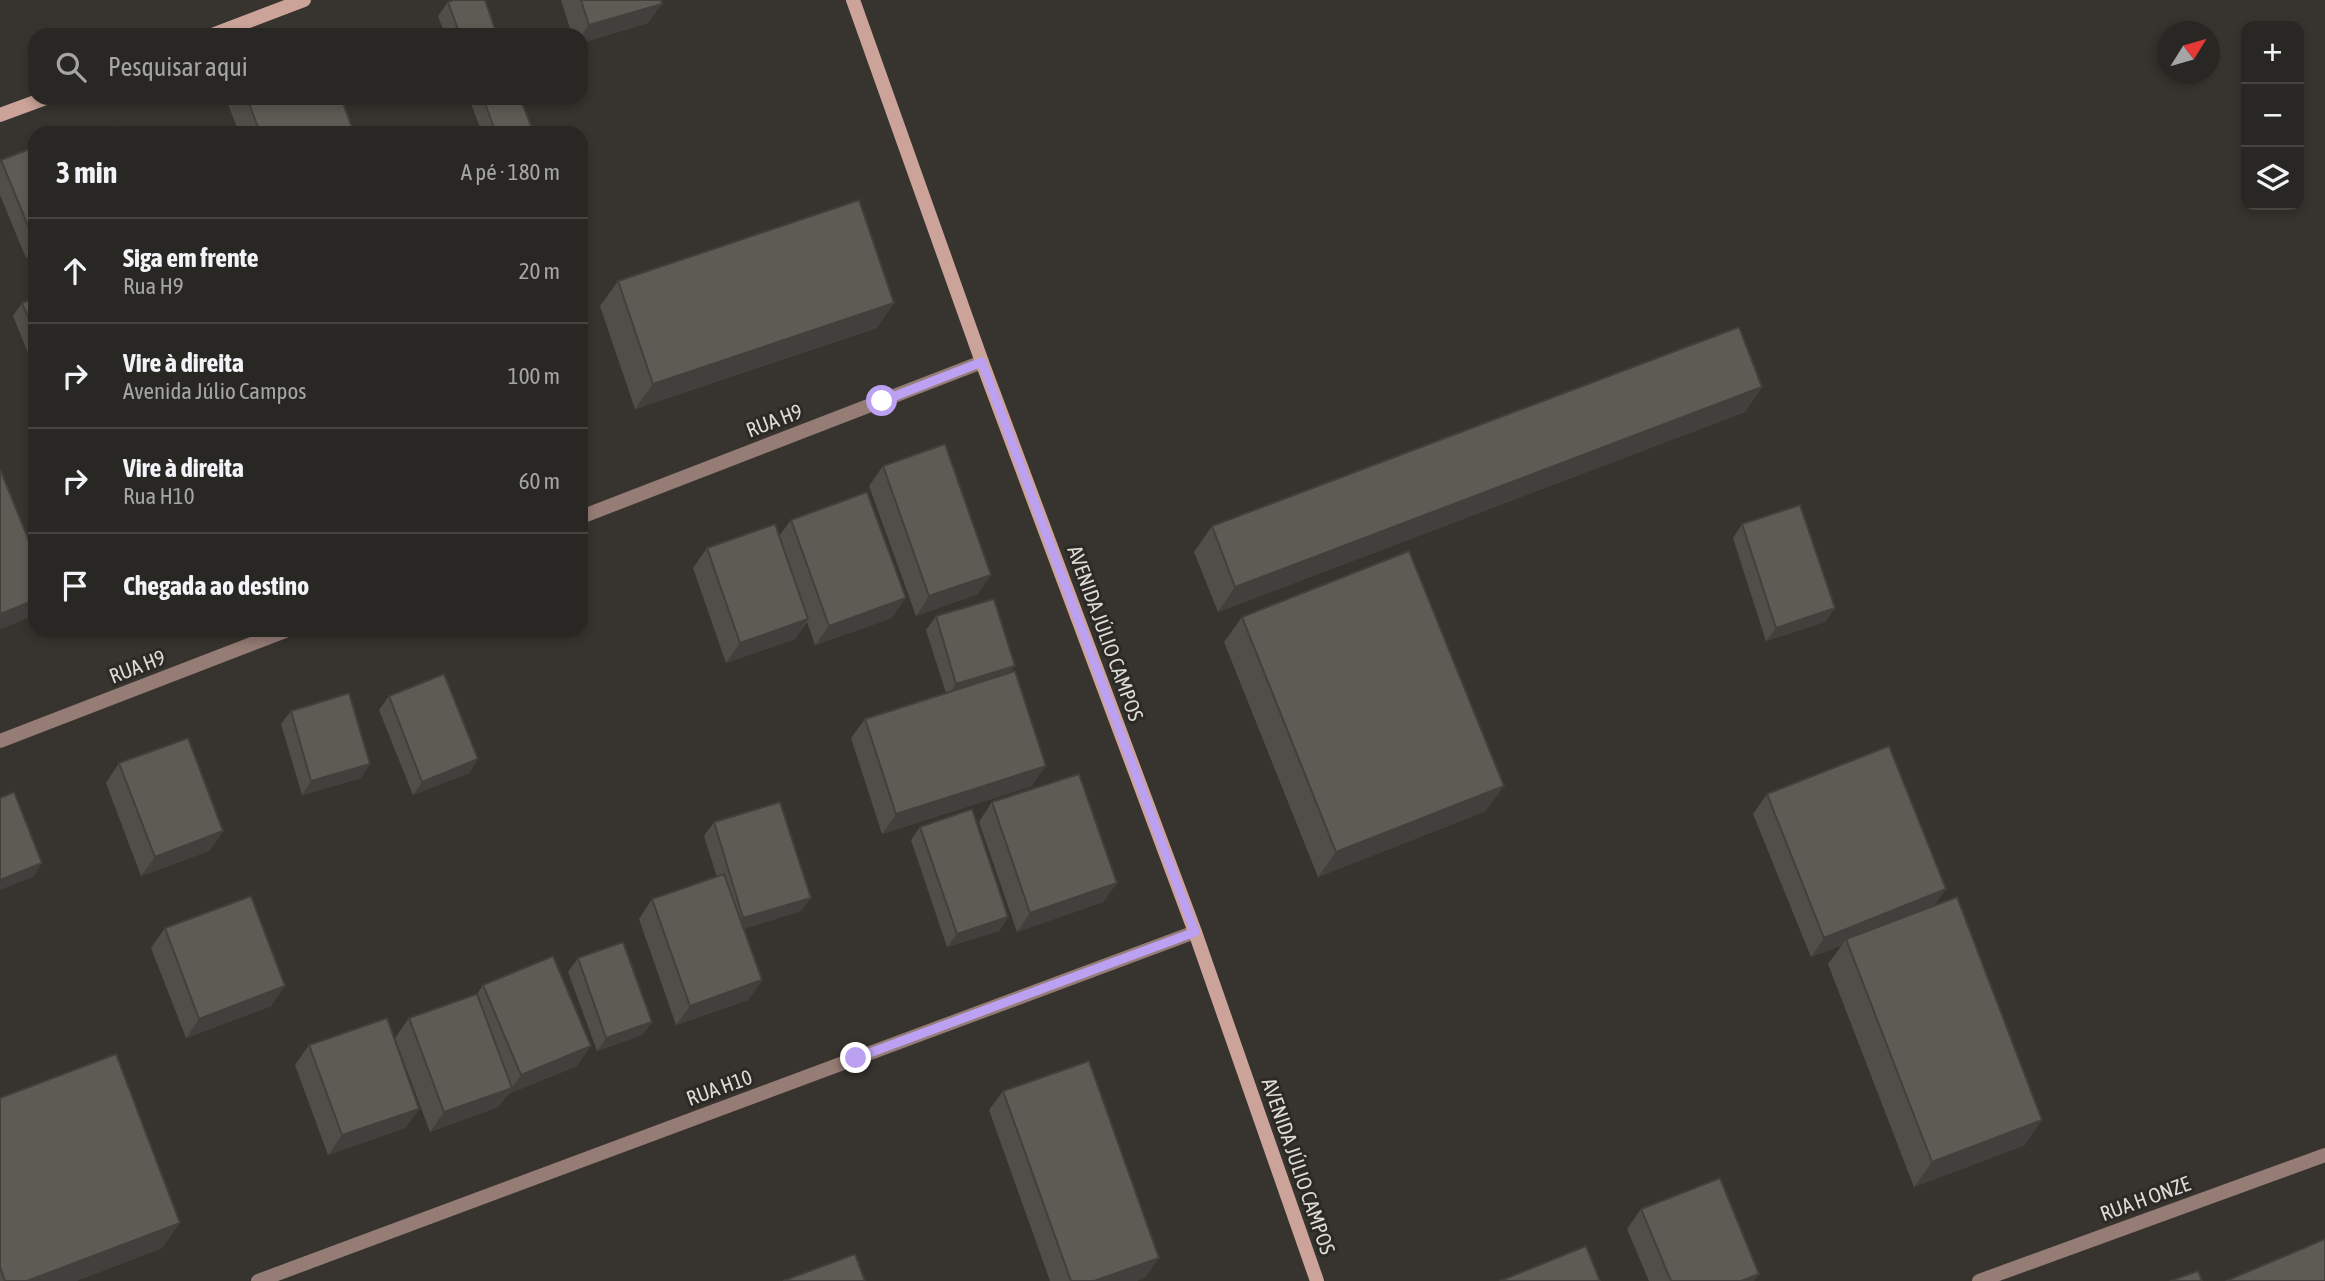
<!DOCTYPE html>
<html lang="pt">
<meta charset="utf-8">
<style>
:root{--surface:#292723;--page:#312f2b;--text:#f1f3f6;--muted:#a5a5a6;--line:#454441}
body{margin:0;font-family:"Asap Condensed",sans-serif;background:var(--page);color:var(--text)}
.controls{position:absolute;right:21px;top:21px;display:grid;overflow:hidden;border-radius:14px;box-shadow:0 4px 10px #0003}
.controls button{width:63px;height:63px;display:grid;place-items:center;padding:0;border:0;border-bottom:2px solid var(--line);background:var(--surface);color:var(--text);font:35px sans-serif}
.compass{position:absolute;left:2157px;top:21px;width:63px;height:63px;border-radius:50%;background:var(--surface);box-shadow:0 4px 10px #0003;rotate:53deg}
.stop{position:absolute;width:21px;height:21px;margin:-16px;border:5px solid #bca0f2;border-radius:50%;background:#fff}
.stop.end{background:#bca0f2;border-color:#fff;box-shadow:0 2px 7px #0008}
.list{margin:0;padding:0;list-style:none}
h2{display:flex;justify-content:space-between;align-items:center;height:91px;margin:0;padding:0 28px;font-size:30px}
h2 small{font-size:23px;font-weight:400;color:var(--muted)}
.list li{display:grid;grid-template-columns:46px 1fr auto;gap:21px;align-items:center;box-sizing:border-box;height:105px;padding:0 28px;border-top:2px solid var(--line)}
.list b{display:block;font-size:26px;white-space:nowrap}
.list p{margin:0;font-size:23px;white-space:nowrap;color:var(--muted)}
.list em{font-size:23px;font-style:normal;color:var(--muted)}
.icon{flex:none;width:38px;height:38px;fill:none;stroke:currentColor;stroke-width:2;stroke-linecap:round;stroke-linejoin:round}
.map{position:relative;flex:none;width:2325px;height:1281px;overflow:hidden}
.search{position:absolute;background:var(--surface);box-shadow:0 4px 10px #0003;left:28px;top:28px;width:560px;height:77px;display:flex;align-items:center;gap:18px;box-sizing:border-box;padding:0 24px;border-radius:21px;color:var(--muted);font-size:26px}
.panel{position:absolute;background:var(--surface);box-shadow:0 4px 10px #0003;left:28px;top:126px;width:560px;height:511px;border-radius:21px}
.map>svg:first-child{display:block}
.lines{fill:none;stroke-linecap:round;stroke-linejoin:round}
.street{stroke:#957c75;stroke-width:14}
.secondary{stroke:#cba398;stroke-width:14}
.wall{fill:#514e49}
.shaded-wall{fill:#42403c}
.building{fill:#5e5b55;stroke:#42403c;stroke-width:2}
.route{stroke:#bca0f2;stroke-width:9}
.labels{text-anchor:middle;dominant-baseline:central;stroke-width:6;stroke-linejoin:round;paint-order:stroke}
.street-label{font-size:21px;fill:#dddbd8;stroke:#2d2a25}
</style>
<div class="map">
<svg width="2325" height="1281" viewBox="0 0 2325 1281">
<rect width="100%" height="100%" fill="#37342f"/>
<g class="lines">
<g class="street">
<polyline points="581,517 982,362"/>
<polyline points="0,741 288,630"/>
<polyline points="258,1281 1195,932"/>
<polyline points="1979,1281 2325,1155"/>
</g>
<g class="secondary">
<polyline points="853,0 982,362 1195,932 1317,1281"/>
<polyline points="212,35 304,0"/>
<polyline points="0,115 46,98"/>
</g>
</g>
<g class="wall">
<polygon points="561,0 661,0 648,23 581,43 581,35 572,35"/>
<polygon points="448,2 497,35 445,35 438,16"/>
<polygon points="232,98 341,98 354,133 239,133 228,104"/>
<polygon points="469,98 520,98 533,131 531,133 482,133"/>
<polygon points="35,147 35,254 26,258 0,195 0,162"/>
<polygon points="618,281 877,328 635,409 600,306"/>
<polygon points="35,298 35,370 13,316 22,303"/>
<polygon points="1762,387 1745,412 1218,612 1194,552 1212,526"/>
<polygon points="883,466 978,594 916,616 869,486"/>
<polygon points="0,469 27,536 30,531 35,529 35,615 0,629"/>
<polygon points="791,520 892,618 815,645 807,622 795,639 726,663 693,568 707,548 779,536"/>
<polygon points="1742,524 1835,608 1825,622 1766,641 1733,538"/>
<polygon points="936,616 1011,672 1032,786 882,834 851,738 865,719 946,693 926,630"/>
<polygon points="1242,617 1486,811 1318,877 1224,642"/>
<polygon points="389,696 478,759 469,773 413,795 379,710"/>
<polygon points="291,711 361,778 302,795 281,724"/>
<polygon points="119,763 223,831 209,851 141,876 106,783"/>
<polygon points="1767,794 1934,906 2025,1145 1914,1187 1828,964 1842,945 1811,957 1753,814"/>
<polygon points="992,802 1117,883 1103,902 1017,932 979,822"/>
<polygon points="714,822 801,911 743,929 762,980 748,1000 676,1025 639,919 652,899 717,877 704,836"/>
<polygon points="920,827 1008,917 999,931 947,947 911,840"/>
<polygon points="165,928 271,1006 186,1038 151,948"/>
<polygon points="578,958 652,1022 642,1035 597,1051 568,972"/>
<polygon points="483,985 577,1066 508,1094 498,1107 430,1132 395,1038 409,1018 477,994"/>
<polygon points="309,1045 419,1109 405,1128 328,1155 295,1065"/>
<polygon points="1003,1091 1145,1278 1136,1281 1050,1281 989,1110"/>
<polygon points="0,1098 162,1248 76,1281 0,1281"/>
<polygon points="1641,1209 1754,1281 1649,1281 1627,1229"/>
</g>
<g class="shaded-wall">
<polygon points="662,4 648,23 581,43 581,36 589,25"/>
<polygon points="35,245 35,254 26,258"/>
<polygon points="894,303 877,328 635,409 653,384"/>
<polygon points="1762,387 1745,412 1218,612 1235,587"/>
<polygon points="991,575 978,594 916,616 929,596"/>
<polygon points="906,598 892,618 815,645 829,626"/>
<polygon points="35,600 35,615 0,629 0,614"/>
<polygon points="1835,608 1825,622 1766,641 1776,628"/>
<polygon points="808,619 795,639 726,663 740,643"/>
<polygon points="1015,666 1005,680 947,697 956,684"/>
<polygon points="478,759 469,773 413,795 422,782"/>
<polygon points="370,764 361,778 302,795 311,781"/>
<polygon points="1046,766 1032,786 882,834 896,814"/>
<polygon points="1504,786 1486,811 1318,877 1336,852"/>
<polygon points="223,831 209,851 141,876 155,857"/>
<polygon points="42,863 33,877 0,890 0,880"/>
<polygon points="1117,883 1103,902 1017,932 1030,913"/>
<polygon points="1946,889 1932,909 1846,939 1842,945 1811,957 1824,938"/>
<polygon points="811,898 801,911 734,932 743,918"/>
<polygon points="1008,917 999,931 947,947 957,934"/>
<polygon points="762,980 748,1000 676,1025 690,1006"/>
<polygon points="285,986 271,1006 186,1038 199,1019"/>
<polygon points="652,1022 642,1035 597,1051 606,1038"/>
<polygon points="591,1046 577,1066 508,1094 521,1075"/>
<polygon points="512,1088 498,1107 430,1132 444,1112"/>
<polygon points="419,1109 405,1128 328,1155 342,1135"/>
<polygon points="2042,1120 2025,1145 1914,1187 1932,1162"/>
<polygon points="180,1223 162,1248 76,1281 27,1281"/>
<polygon points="1159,1258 1145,1278 1136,1281 1094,1281"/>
<polygon points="1759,1274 1754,1281 1741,1281"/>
</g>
<g class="building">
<polygon points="453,0 485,0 497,35 460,35 448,2"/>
<polygon points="581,0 661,0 662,4 589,25"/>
<polygon points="247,98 341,98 354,133 260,133"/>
<polygon points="483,98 520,98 533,131 528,133 496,133"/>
<polygon points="118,126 121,133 102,133"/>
<polygon points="35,147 35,243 1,160"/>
<polygon points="859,200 894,303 653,384 618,281"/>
<polygon points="35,298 35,333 22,303"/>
<polygon points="1739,327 1762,387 1235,587 1212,526"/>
<polygon points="945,444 991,575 929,596 883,466"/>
<polygon points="0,469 35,556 35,600 0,614"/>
<polygon points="867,492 906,598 829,626 791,520"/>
<polygon points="1800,505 1835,608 1776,628 1742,524"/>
<polygon points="775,524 808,619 740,643 707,548"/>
<polygon points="35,529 35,542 30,531"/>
<polygon points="1409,551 1504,786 1336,852 1242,617"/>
<polygon points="994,599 1015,666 956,684 936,616"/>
<polygon points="1015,671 1046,766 896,814 865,719"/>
<polygon points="444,674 478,759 422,782 389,696"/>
<polygon points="349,693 370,764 311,781 291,711"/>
<polygon points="188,738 223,831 155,857 119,763"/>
<polygon points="1889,746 1946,889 1824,938 1767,794"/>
<polygon points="1079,774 1117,883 1030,913 992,802"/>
<polygon points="14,792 42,863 0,880 0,798"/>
<polygon points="780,802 811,898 743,918 714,822"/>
<polygon points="972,809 1008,917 957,934 920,827"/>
<polygon points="724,874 762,980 690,1006 652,899"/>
<polygon points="251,896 285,986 199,1019 165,928"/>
<polygon points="1957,897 2042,1120 1932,1162 1846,939"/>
<polygon points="623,942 652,1022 606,1038 578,958"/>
<polygon points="553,956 591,1046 521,1075 483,985"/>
<polygon points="477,994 512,1088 444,1112 409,1018"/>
<polygon points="387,1018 419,1109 342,1135 309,1045"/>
<polygon points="116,1054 180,1223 27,1281 5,1281 0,1267 0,1098"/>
<polygon points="1089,1061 1159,1258 1094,1281 1071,1281 1003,1091"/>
<polygon points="1720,1178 1759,1274 1741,1281 1671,1281 1641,1209"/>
<polygon points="2325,1239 2325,1281 2226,1281"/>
<polygon points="1586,1246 1600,1281 1500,1281"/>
<polygon points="855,1254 865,1281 783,1281"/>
<polygon points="2198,1271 2202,1281 2170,1281"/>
</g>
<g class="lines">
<polyline class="route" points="856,1058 1195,932 982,362 882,401"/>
</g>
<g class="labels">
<g class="street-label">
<text transform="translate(774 420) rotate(-21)">RUA H9</text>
<text transform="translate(1106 633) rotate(70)">AVENIDA JÚLIO CAMPOS</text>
<text transform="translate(137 666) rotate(-21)">RUA H9</text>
<text transform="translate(719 1087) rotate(-20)">RUA H10</text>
<text transform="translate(1299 1166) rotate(71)">AVENIDA JÚLIO CAMPOS</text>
<text transform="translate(2145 1198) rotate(-20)">RUA H ONZE</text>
</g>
</g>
</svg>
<div class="controls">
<button>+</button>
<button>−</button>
<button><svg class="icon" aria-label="layers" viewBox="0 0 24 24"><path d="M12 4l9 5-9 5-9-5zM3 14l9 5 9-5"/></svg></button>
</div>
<svg class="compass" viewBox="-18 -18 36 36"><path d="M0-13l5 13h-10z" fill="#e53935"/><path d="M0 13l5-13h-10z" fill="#a5a5a6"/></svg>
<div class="stop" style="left:882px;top:401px"></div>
<div class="stop end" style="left:856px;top:1058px"></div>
<div class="search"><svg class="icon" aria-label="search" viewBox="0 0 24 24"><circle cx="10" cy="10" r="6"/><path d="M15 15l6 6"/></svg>Pesquisar aqui</div>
<section class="panel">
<h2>3 min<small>A pé · 180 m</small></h2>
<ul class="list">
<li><svg class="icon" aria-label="ahead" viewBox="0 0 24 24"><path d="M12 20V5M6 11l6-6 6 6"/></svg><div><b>Siga em frente</b><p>Rua H9</p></div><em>20 m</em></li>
<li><svg class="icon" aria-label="right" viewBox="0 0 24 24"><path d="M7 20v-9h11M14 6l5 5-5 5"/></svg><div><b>Vire à direita</b><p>Avenida Júlio Campos</p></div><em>100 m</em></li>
<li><svg class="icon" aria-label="right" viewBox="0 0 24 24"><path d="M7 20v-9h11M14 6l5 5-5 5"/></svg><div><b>Vire à direita</b><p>Rua H10</p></div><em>60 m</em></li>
<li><svg class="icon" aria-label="arrive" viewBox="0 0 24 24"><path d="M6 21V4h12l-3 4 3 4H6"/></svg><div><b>Chegada ao destino</b></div></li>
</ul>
</section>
</div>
